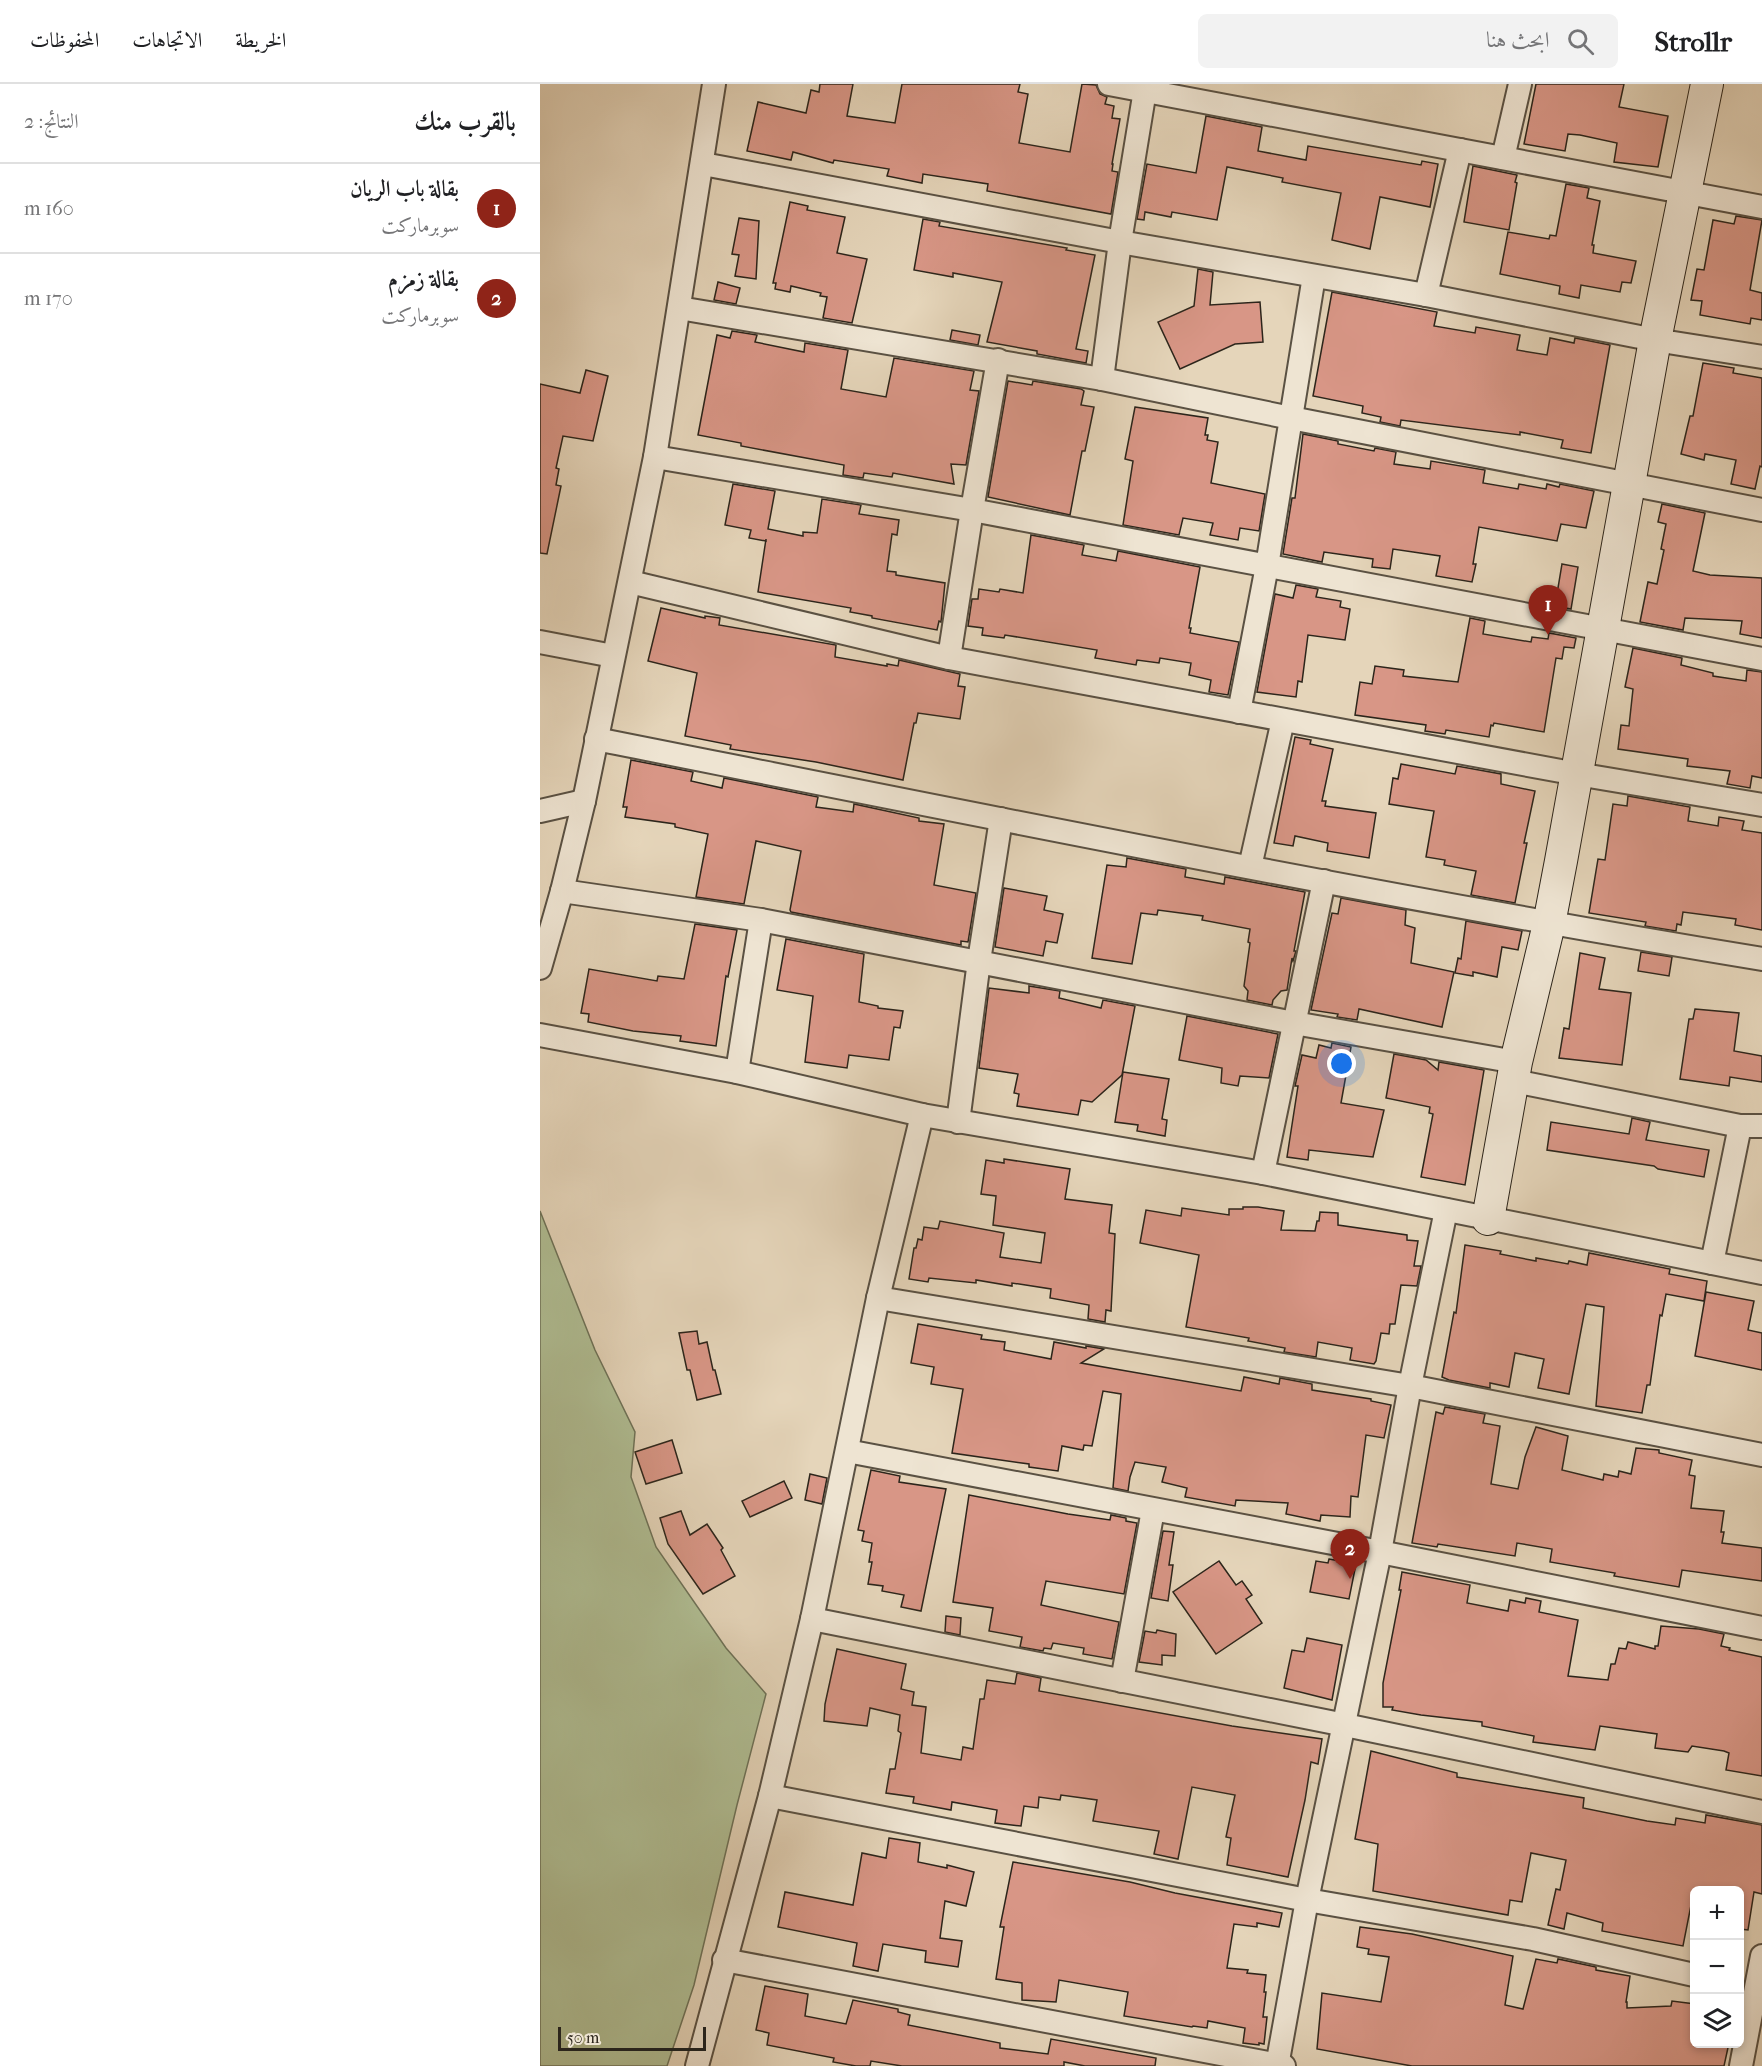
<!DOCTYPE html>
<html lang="ar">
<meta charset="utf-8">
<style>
:root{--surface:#fff;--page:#f2f2f2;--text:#202124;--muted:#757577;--line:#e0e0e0;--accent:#8f2418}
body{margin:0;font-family:"IM FELL French Canon",Amiri,serif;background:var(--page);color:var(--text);direction:rtl}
.controls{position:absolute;right:18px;bottom:18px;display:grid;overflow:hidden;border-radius:9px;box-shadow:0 3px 9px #0003}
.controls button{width:54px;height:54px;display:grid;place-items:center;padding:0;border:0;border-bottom:2px solid var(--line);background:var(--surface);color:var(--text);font:30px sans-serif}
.scale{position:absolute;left:18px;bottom:15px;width:148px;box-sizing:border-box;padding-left:6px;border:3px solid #2c251b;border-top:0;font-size:16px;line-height:21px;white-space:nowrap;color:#2c251b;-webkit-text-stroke:4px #eee4d2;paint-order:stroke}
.you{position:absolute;left:802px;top:980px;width:21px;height:21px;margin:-15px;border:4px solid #fff;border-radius:50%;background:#1a73e8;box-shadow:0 0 0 9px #1a73e833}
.badge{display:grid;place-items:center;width:39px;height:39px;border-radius:50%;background:var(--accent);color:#fff;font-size:20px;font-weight:700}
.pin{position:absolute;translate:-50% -50px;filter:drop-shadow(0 2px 3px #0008)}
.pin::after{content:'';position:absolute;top:32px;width:21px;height:18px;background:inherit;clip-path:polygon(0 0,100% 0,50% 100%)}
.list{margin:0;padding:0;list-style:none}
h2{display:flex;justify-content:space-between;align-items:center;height:78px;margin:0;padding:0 24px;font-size:26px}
h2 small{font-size:20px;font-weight:400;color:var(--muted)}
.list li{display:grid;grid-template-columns:39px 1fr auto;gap:18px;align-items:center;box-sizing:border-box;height:90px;padding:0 24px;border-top:2px solid var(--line)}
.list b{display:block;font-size:22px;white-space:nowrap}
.list p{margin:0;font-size:20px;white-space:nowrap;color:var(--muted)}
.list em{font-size:20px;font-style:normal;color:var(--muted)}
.icon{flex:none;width:33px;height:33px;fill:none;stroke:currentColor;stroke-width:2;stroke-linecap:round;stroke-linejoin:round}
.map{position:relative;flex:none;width:1222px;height:1982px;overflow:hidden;direction:ltr}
header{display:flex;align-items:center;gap:36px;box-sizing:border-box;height:84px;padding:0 30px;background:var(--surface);border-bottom:2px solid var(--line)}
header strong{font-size:28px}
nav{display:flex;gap:33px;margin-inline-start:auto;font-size:21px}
.search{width:420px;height:54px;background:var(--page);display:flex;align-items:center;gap:15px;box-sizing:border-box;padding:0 21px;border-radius:9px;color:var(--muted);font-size:22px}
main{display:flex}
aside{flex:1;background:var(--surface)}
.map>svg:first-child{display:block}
.green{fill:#b0be94;stroke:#6e7258;stroke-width:1.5}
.building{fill:#d89686;stroke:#2c251b;stroke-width:1.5}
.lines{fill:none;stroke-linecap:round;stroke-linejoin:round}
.street-casing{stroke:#5a5143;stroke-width:26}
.secondary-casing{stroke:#2c251b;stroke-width:34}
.street{stroke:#eee4d2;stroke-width:22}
.secondary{stroke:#eee4d2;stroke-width:32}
</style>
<header>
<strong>Strollr</strong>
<div class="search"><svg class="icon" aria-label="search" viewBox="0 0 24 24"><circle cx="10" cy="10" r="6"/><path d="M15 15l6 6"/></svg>ابحث هنا</div>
<nav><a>الخريطة</a><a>الاتجاهات</a><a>المحفوظات</a></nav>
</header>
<main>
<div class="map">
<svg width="1222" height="1982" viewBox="0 0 1222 1982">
<rect width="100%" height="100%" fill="#e5d5ba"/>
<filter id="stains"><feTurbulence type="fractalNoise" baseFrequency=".00333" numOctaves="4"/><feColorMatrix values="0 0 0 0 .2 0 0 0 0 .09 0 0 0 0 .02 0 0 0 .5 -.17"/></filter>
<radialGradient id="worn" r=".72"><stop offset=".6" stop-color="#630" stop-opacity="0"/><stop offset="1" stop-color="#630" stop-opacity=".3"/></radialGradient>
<polygon class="green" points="0,1127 55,1266 95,1348 91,1393 116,1463 186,1564 226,1610 197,1721 154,1901 127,1982 0,1982"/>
<g class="building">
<polygon points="280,0 313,0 307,32 355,39 362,0 480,0 478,8 488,10 479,59 530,68 542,0 556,1 560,10 567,13 565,20 574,22 572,34 580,35 572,80 573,80 572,87 578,88 571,130 447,107 448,100 383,90 382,99 347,92 349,85 294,76 293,79 253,68 251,76 207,67 218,18 266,29 271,6 279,8"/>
<polygon points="996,0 1084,0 1079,23 1128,32 1118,83 1074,78 1077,59 1040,51 1028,50 1025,67 984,60"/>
<polygon points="666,32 722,43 718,67 766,76 768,62 881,81 882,77 898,80 890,123 840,113 830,165 792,156 801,109 742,98 743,94 687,83 677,136 632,128 631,133 605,128 604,136 597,135 607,80 656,89"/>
<polygon points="933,82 977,91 975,98 977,99 969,146 924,138"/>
<polygon points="1026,100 1049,104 1047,114 1060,117 1052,161 1054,161 1053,169 1096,177 1091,199 1082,198 1080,208 1041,201 1039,214 1019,210 1020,202 960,190 968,148 1009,155 1010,151 1016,152"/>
<polygon points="250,118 268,122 267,126 305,133 297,169 327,175 312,239 283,234 287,213 280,212 281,209 251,202 250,208 235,205 236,199 233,199"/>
<polygon points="1196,132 1222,136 1210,206 1222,209 1222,236 1211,234 1210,240 1160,231 1162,217 1151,216 1157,185 1164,186 1173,136 1194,140"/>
<polygon points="199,134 219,137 216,195 195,192 199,171 192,170"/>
<polygon points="383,135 400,138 399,142 527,164 526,166 555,171 536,265 548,267 546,279 497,270 497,267 447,258 462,198 413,189 413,193 374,186"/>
<polygon points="658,185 673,188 670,221 720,218 723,258 695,260 640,285 618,238 654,222"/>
<polygon points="178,198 200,204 196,220 174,216"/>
<polygon points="792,208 897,228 894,242 935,249 936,243 980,251 977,266 1007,271 1010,254 1034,259 1035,254 1070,261 1051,369 1021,364 1023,356 980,348 980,351 861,336 860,342 840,338 841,333 822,329 823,322 773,312"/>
<polygon points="412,246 440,251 438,261 410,256"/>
<polygon points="192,247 217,251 215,258 264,268 265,259 308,266 301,305 346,313 354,274 434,287 430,306 439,307 426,381 411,380 414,400 353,389 352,393 324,389 323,394 303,391 304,381 201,362 201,359 158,351 177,251 190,254"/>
<polygon points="1163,279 1194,284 1193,289 1222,294 1222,383 1220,382 1215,405 1191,400 1196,376 1165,370 1164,376 1141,370 1150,332 1153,332"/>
<polygon points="46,286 68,292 53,357 23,352 16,384 19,385 16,401 21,402 7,470 0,469 0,300 40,309"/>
<polygon points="468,297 492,301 493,297 541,305 544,307 541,321 554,323 545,367 542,367 530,431 448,413"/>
<polygon points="595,323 668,334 665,351 668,351 667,356 678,358 671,399 725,410 719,447 700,444 698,456 670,451 673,439 643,434 639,451 583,441 593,377 585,375"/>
<polygon points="763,350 798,357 798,360 834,367 835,364 856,368 854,380 890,385 891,377 945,386 943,399 978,405 979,400 1006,405 1007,400 1019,403 1020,400 1054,407 1046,444 1021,440 1017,457 939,443 933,480 936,480 932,498 896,492 900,472 853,465 850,485 832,483 833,475 784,468 782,478 743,470 752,414 755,414"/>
<polygon points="193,400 235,407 228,445 263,452 263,448 277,449 282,415 321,421 319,430 359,436 357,451 352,450 347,487 356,488 356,491 405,499 401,538 399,537 397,546 332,534 332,532 310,528 311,524 218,508 226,455 226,457 209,454 211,446 185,441"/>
<polygon points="1122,420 1165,429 1153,487 1170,491 1222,494 1222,554 1200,550 1202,537 1145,534 1143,546 1100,538 1108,498 1117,500 1124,466 1121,465 1126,440 1118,438"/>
<polygon points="491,451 544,461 542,471 576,477 578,467 660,483 649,544 651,544 650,549 699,558 688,611 669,608 671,596 649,591 651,579 620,574 619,579 597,576 596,581 555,574 557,566 465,551 464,554 442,551 443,544 428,542 432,515 438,515 439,505 459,508 460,505 483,509"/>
<polygon points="1022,480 1038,483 1031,525 1015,522"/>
<polygon points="756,501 778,505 776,513 801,517 800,523 810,525 805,556 768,551 762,598 758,597 756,613 717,608 735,510 753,514"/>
<polygon points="121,524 165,534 165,532 180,534 179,541 296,561 295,573 347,582 347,580 358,582 359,576 420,590 418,602 425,603 420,635 378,629 376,639 374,639 363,696 276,678 190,665 191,661 145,652 157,589 108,577"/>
<polygon points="930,534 945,537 943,550 991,558 992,553 1008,555 1009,549 1036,554 1034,564 1024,563 1022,575 1016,574 1004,648 954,639 953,642 951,641 949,653 906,646 905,650 885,647 886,641 815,631 820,598 832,600 835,582 864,586 863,592 918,598"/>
<polygon points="1093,564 1142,574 1141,581 1173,589 1173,592 1206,597 1207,586 1222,588 1222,694 1212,692 1210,704 1187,700 1190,687 1147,682 1148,675 1078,665 1081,641 1089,642 1093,605 1085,603"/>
<polygon points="755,653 771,656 770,660 793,665 782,717 786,717 785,722 836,729 829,774 787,767 788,759 755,752 753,762 734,759"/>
<polygon points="91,676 153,688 151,697 182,704 184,694 278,713 276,723 313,728 314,720 379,734 379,737 404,740 394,801 436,809 428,858 421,857 421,861 251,828 250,826 261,767 216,757 204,820 156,813 168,750 135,743 135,740 85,733 87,723 83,723"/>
<polygon points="861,680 915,690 917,682 961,690 961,700 995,707 984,759 987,759 975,819 931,811 936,787 904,781 905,776 886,773 894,727 849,720 853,694 858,695"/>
<polygon points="1088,712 1150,723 1148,737 1178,742 1179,733 1204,737 1202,746 1222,749 1222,846 1195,841 1196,835 1143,828 1141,841 1137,840 1136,847 1105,842 1106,838 1049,829 1058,775 1065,776 1073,720 1087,722"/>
<polygon points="587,774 646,785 645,793 684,800 685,793 765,808 754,867 756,867 753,877 752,874 747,906 741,907 733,916 732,921 707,916 708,907 704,902 710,859 708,858 710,845 662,836 663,832 618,826 617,831 601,829 592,880 552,874 567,781 586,783"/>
<polygon points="464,804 507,812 504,826 523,830 517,859 506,857 503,872 455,863"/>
<polygon points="801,814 866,826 865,841 875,844 871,879 914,888 902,943 819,925 817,936 797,933 798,930 771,926 792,829 798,830"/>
<polygon points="926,837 982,847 978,866 962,863 957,893 933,888 933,892 915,889 918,874 921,875"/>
<polygon points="155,840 197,846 188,893 186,892 176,962 140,957 141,952 93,947 48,938 49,930 41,929 49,885 117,897 118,892 144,895"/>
<polygon points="246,855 324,870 319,918 338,922 338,924 363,927 360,944 354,943 349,976 309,971 307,984 265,978 273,912 237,906"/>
<polygon points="1101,868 1132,873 1129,892 1098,887"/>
<polygon points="1040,869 1065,874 1059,905 1091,909 1082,981 1019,974 1024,944 1029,945"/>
<polygon points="489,902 520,907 519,914 561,924 563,916 595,922 582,991 552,1018 541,1016 538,1031 477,1022 479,1010 474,1009 478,990 439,984 449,904 489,909"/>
<polygon points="1155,925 1199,929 1194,967 1222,972 1222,998 1190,993 1189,1002 1140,995 1149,935 1153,935"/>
<polygon points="647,932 738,950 729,994 700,992 698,1002 681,999 682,984 639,976"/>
<polygon points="792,959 811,963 801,1019 844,1026 833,1073 769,1066 768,1076 747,1073 758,1002 755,1002 762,971 776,974 779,961 791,964"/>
<polygon points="854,970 886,976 898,986 899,978 944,986 925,1101 881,1093 893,1030 889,1029 890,1023 846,1014"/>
<polygon points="583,988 629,995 622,1035 627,1036 625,1052 597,1047 598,1041 575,1038"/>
<polygon points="1092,1034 1110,1038 1106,1056 1169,1066 1164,1093 1118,1085 1114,1082 1007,1066 1011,1038 1089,1050"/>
<polygon points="464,1075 530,1085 525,1115 572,1121 569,1149 575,1150 571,1227 566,1226 565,1238 548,1235 549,1221 510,1214 511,1205 472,1199 472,1202 436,1196 436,1199 389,1194 388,1198 369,1195 374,1164 376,1164 378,1155 382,1156 384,1143 398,1145 400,1137 464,1149 460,1173 501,1179 505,1149 453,1141 456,1112 441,1110 446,1076 464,1079"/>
<polygon points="703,1123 718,1123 744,1127 741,1146 775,1147 777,1137 779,1137 780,1128 798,1129 798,1141 867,1151 867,1156 878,1157 874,1182 881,1182 877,1202 861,1201 855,1240 850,1240 849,1250 841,1249 836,1277 834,1280 810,1276 812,1264 778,1258 776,1273 744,1268 745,1264 708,1257 709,1254 646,1243 659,1171 600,1159 606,1126 641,1132 642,1124 689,1131 689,1125 703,1125"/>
<polygon points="925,1161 961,1167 960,1170 996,1177 996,1174 1028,1180 1029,1177 1047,1181 1049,1169 1130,1185 1129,1190 1167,1197 1164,1217 1126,1210 1122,1232 1120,1231 1110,1301 1107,1301 1102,1329 1056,1322 1064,1223 1046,1220 1029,1310 998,1304 1004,1275 975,1269 969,1303 950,1299 950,1304 909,1296 902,1293 914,1228 916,1229"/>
<polygon points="1166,1208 1214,1217 1208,1246 1222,1249 1222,1286 1155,1272"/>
<polygon points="378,1240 442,1251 441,1255 465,1258 464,1266 511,1275 514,1258 546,1264 546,1262 564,1265 541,1279 701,1307 704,1293 739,1300 740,1294 772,1300 772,1306 831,1315 831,1317 851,1321 844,1354 826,1351 818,1413 811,1412 810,1433 781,1431 780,1437 746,1430 748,1419 696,1416 695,1422 645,1413 647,1404 622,1398 626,1383 595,1378 590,1393 588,1407 573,1404 581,1310 563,1307 552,1362 544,1361 543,1366 522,1362 518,1387 489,1383 489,1380 412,1369 423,1305 391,1300 394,1283 371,1279"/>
<polygon points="157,1247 159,1260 167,1258 173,1286 175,1286 181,1310 157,1316 150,1286 147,1286 139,1249"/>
<polygon points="905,1323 945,1330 943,1339 960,1342 951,1400 978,1405 985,1373 996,1343 1028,1352 1022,1386 1063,1396 1064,1390 1078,1393 1079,1387 1091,1390 1096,1364 1119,1366 1119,1369 1152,1376 1149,1391 1155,1392 1151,1424 1184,1427 1181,1448 1184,1448 1182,1459 1222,1464 1222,1497 1142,1486 1139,1503 1074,1492 1075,1489 1010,1478 1012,1465 977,1459 975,1472 898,1460 897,1463 872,1459 896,1328 903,1330"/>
<polygon points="132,1356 142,1389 106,1400 95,1368"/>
<polygon points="331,1386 360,1392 359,1398 406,1405 381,1527 361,1523 364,1511 342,1507 343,1502 328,1500 332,1478 329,1478 332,1459 322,1457 324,1447 318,1446"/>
<polygon points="270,1390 287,1394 282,1420 265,1416"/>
<polygon points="244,1397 252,1414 210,1433 202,1417"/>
<polygon points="429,1411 528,1430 570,1436 571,1431 586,1434 586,1437 597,1439 584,1510 506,1497 501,1521 579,1538 572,1575 543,1570 544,1564 513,1559 511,1565 504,1564 503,1567 480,1563 482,1553 449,1547 453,1524 413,1518"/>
<polygon points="141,1427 150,1451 167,1440 183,1464 181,1466 195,1492 163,1510 128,1460 120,1434"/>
<polygon points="623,1447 634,1448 629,1481 633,1481 628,1517 611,1514"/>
<polygon points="789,1475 816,1480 809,1515 770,1508 776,1477 788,1479"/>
<polygon points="679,1477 696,1501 702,1497 712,1511 706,1515 722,1539 676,1570 633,1508"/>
<polygon points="862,1488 930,1501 927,1519 968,1527 970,1516 985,1519 986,1514 1001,1517 999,1528 1038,1536 1028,1592 1068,1596 1071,1580 1075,1580 1079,1564 1086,1565 1088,1558 1115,1565 1115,1562 1118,1562 1121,1542 1159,1545 1184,1550 1181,1562 1190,1564 1189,1566 1222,1573 1222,1692 1186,1686 1189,1669 1184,1667 1152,1662 1148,1668 1115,1664 1117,1650 1060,1642 1055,1666 993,1658 994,1652 942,1642 942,1638 881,1631 852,1626 853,1623 843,1623 843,1599 861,1506 859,1506"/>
<polygon points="406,1532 421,1534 420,1551 405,1548"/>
<polygon points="617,1546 636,1550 635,1572 622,1571 622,1581 599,1578 605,1547 616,1549"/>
<polygon points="767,1554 802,1561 792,1616 744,1604 752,1566 764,1568"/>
<polygon points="297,1565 366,1580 361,1605 374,1608 372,1621 386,1623 381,1669 421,1676 423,1663 433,1665 440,1615 444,1615 447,1596 475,1600 477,1589 501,1594 499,1607 692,1642 782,1655 778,1680 771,1678 765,1716 748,1793 687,1781 691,1754 686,1753 695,1711 652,1703 638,1775 614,1770 619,1747 553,1737 557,1716 521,1711 520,1716 499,1713 498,1724 484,1722 481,1742 455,1739 457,1726 412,1718 411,1726 373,1719 374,1713 346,1709 350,1685 355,1685 361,1649 358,1647 360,1631 330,1624 327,1642 284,1637 285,1620"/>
<polygon points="831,1667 917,1689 917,1693 1044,1714 1043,1724 1107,1737 1135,1741 1136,1734 1165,1739 1166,1731 1222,1741 1222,1810 1214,1808 1208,1846 1200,1845 1200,1806 1154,1806 1143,1862 1062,1847 1063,1839 1027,1829 1024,1845 1008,1841 1016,1805 1020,1806 1026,1776 991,1769 982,1818 970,1816 968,1831 833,1807 838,1760 815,1755"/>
<polygon points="349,1754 380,1759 378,1778 407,1784 407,1781 434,1788 426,1822 405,1817 400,1854 422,1857 418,1883 385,1878 386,1867 343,1860 338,1887 313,1882 317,1859 238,1843 245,1808 313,1821 322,1769 346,1774"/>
<polygon points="473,1778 590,1798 635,1809 742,1829 739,1843 717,1839 717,1843 694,1840 687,1884 708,1886 707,1889 726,1891 724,1908 726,1908 723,1933 727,1933 724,1960 719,1959 719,1961 703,1959 705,1944 668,1937 667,1944 653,1942 652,1943 584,1932 588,1908 519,1896 516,1918 482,1916 482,1899 456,1895 464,1843 460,1843"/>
<polygon points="820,1843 872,1850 973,1872 965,1921 983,1925 996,1875 1017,1879 1018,1875 1056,1883 1056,1886 1090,1892 1086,1918 1087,1918 1087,1924 1131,1922 1132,1917 1155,1920 1155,1959 1189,1959 1184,1982 872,1982 777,1965 782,1909 841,1918 849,1873 828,1870 829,1865 817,1863"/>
<polygon points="225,1902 268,1910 265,1932 306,1940 313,1916 358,1925 358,1928 370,1931 368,1941 460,1959 460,1964 508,1970 511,1955 616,1974 615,1982 545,1982 524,1978 524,1982 362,1982 331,1977 330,1982 316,1982 293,1978 294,1974 227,1961 229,1949 216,1946"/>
</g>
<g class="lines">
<g class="street-casing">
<g id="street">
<polyline points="569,0 1222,123"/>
<polyline points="963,74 980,0"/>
<polyline points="163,80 580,158 886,211 1115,256 1222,273"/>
<polyline points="886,211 920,66"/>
<polyline points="139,224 562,295 751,334 1222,426"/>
<polyline points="562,295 580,158 606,0"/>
<polyline points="115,373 432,426 1222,575"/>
<polyline points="90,498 409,574 1037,690 1222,721"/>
<polyline points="0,558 73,572"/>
<polyline points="409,574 432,426 458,276"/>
<polyline points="699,628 727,482 774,192"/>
<path d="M 56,655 C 444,732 832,811 1222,875"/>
<polyline points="0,727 44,717"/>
<polyline points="710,783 743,636"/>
<polyline points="22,807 221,836 754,939 976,978"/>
<polyline points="0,884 22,807 44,717 115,373 174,0"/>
<polyline points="0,951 197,988 382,1031 723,1089 1222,1189"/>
<polyline points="197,988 221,836"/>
<polyline points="974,997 1200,1042 1222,1042"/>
<polyline points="418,1038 439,877 461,735"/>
<polyline points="723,1089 784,797"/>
<polyline points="1172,1179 1200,1042"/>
<polyline points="338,1214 870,1302 1222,1371"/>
<polyline points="307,1367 840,1468 1222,1544"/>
<polyline points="272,1535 805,1641 1222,1728"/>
<polyline points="582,1597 613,1426"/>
<polyline points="230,1712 767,1816 993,1855 1154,1891"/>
<polyline points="184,1876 744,1982"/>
<polyline points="157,1982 230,1712 272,1535 338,1214 382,1031"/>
<polyline points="737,1982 767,1816 840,1468 870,1302 906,1126"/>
<polyline points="1201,1982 1222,1872"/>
</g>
</g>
<g class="secondary-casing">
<polyline id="secondary" points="948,1135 976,978 1009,840 1021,777 1115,256 1167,0"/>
</g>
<use href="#street" class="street"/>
<use href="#secondary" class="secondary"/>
</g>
<rect width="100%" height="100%" filter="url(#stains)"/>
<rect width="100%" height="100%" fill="url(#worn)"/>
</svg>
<div class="controls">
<button>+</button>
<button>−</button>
<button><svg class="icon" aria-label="layers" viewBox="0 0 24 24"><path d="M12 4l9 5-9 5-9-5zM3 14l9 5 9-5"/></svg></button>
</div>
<div class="scale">50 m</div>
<div class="you"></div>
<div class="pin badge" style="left:1008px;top:551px">1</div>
<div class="pin badge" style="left:810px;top:1495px">2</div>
</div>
<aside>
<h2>بالقرب منك<small>النتائج: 2</small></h2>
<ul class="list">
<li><span class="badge">1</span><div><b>بقالة باب الريان</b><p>سوبرماركت</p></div><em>160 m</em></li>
<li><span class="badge">2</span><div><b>بقالة زمزم</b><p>سوبرماركت</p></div><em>170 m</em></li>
</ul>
</aside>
</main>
